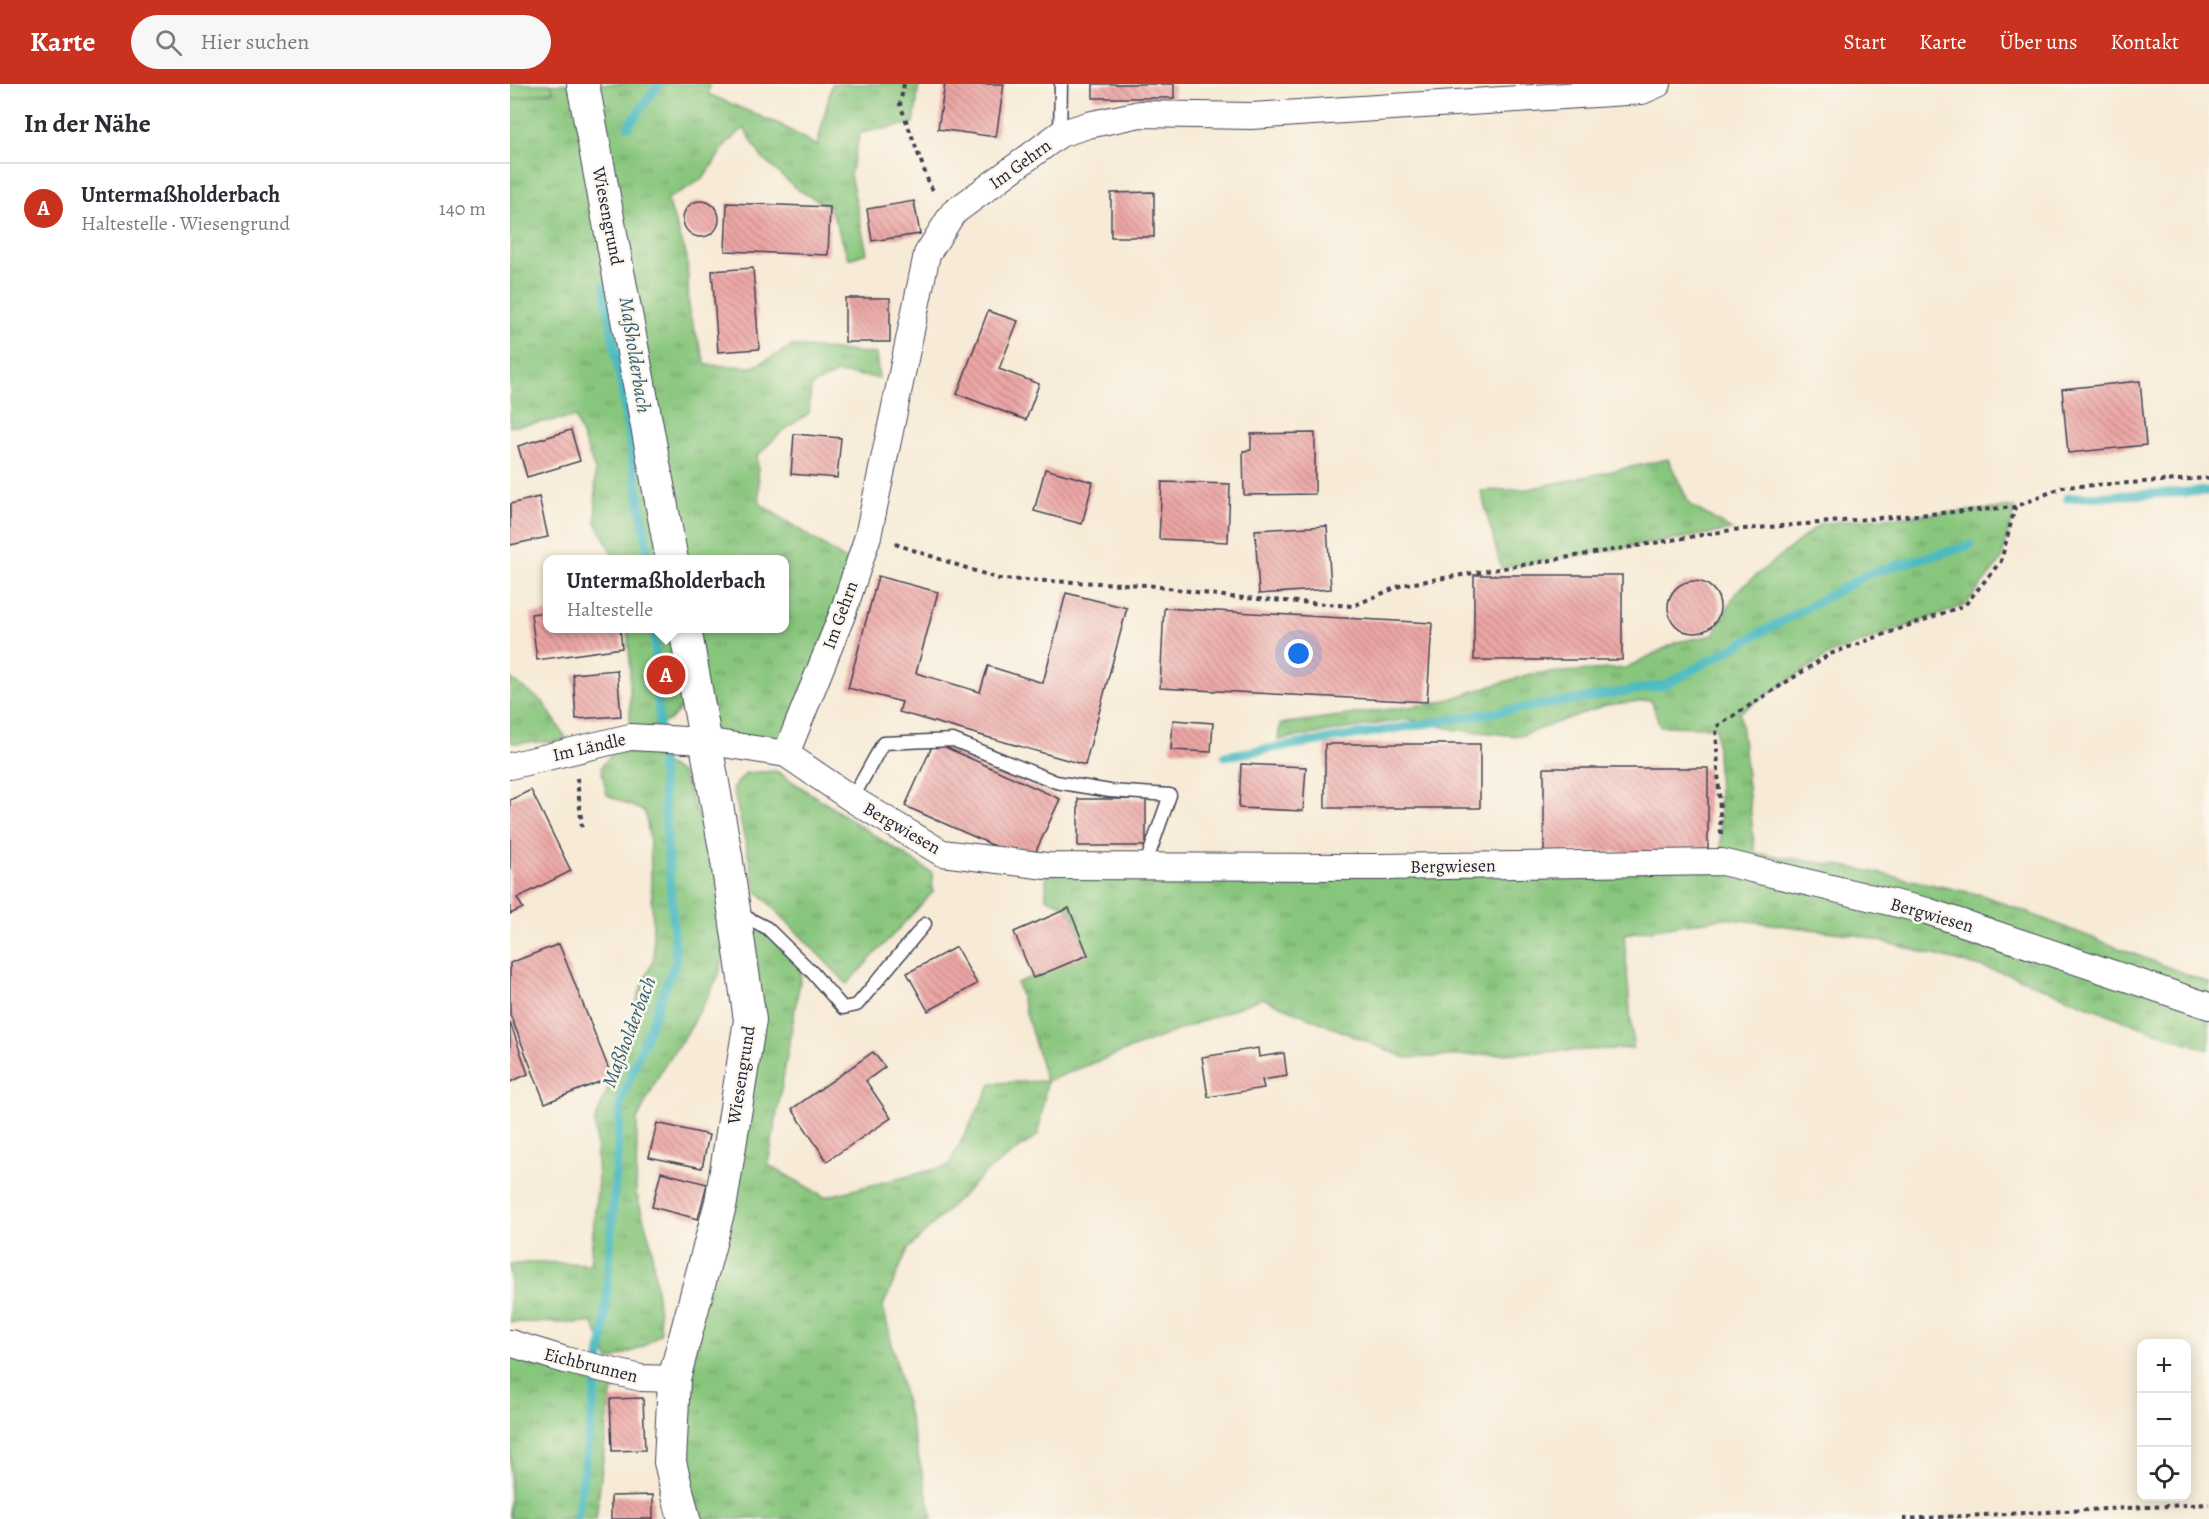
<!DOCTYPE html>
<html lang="de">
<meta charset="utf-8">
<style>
:root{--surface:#fff;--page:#f7f7f7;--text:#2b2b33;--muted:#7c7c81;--line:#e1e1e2;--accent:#c8321e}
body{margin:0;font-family:Alegreya,serif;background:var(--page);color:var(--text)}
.controls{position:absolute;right:18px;bottom:18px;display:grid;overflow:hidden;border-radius:12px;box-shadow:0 3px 15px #0003}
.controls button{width:54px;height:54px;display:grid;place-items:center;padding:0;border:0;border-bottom:2px solid var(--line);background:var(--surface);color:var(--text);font:30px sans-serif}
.you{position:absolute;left:789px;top:570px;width:21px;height:21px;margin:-15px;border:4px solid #fff;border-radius:50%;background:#1a73e8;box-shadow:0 0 0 9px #1a73e833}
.badge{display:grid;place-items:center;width:39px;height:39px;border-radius:50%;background:var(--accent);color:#fff;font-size:20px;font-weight:700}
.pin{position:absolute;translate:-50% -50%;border:3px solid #fff;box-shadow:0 2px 6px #0006}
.popup{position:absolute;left:33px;top:471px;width:246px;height:78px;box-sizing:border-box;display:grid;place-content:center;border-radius:12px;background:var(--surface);filter:drop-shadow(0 2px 4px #0005);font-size:20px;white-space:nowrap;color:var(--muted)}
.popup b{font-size:22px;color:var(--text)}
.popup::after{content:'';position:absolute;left:50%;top:100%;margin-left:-12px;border:12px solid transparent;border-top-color:var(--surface)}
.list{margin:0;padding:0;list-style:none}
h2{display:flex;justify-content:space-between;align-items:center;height:78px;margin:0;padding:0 24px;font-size:26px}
h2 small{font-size:20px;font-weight:400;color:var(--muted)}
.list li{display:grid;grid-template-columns:39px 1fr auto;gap:18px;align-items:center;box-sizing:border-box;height:90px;padding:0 24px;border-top:2px solid var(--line)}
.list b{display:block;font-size:22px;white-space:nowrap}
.list p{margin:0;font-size:20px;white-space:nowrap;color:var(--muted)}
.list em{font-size:20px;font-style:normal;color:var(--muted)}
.icon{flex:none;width:33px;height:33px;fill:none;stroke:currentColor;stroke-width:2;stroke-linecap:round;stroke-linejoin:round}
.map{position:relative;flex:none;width:1699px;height:1435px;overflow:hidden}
header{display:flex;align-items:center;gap:36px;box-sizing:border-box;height:84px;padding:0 30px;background:var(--accent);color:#fff}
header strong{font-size:28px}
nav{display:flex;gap:33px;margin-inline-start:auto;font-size:21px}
.search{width:420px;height:54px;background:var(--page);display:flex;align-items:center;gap:15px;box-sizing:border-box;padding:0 21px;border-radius:33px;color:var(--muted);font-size:22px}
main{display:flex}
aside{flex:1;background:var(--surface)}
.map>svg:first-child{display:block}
.grass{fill:url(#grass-tufts);stroke:#55745c;stroke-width:1.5}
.pitch{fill:#88c67d;stroke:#55745c;stroke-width:1.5}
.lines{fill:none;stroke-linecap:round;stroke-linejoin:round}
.stream{stroke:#4bbac1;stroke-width:9}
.building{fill:url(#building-back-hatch)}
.service-casing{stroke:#424052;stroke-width:15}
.minor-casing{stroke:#424052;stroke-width:28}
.tertiary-casing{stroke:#424052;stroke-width:34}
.path{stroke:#424052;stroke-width:4;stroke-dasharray:4.5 4.5;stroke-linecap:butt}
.service{stroke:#fff;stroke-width:12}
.minor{stroke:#fff;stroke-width:26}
.tertiary{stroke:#fff;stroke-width:32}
.labels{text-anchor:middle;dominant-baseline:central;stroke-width:5;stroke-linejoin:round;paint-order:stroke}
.street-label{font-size:18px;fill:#22223b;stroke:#fbf7ec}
.water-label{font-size:20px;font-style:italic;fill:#325f71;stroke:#fbf7ec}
</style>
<header>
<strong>Karte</strong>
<div class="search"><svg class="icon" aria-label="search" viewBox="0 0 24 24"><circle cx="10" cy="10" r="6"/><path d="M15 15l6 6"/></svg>Hier suchen</div>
<nav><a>Start</a><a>Karte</a><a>Über uns</a><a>Kontakt</a></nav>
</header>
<main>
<aside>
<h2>In der Nähe<small></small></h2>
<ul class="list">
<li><span class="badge">A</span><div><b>Untermaßholderbach</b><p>Haltestelle · Wiesengrund</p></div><em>140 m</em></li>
</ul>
</aside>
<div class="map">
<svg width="1699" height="1435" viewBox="0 0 1699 1435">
<defs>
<pattern id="grass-tufts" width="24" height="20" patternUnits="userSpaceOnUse" patternTransform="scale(1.5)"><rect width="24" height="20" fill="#88c67d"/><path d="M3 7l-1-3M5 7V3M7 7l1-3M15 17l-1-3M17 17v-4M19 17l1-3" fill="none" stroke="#6fa068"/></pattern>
<pattern id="building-back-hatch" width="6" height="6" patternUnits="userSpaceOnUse" patternTransform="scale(1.5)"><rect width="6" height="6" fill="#eca6a5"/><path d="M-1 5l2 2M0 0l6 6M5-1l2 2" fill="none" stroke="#bf8788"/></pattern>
</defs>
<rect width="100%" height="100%" fill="#fbf7ec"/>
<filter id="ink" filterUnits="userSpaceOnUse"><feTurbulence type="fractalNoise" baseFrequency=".0167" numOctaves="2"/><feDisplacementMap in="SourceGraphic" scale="12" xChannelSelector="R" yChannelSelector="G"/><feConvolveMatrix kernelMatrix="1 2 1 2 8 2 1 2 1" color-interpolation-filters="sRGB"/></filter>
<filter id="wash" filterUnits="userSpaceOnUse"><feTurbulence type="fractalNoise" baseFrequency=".008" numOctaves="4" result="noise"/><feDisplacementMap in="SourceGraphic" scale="24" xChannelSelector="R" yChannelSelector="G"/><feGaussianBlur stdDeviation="1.35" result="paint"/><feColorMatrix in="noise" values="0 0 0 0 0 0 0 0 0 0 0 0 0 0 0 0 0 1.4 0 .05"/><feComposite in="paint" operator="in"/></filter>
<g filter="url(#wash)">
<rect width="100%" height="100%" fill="#f7ead6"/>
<g class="grass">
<polygon points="42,0 200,0 198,10 271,41 307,62 322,0 409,0 404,39 350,49 340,91 357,169 339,175 320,123 288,106 252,74 234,44 217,59 193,95 157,115 177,173 179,228 196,281 243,283 283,262 366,270 369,294 327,289 301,302 299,329 270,349 247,372 250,420 348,484 276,670 195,657 186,608 160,636 120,653 120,577 117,545 274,544 274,476 105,475 86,438 85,386 65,333 0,343 0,16 43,7"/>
<polygon points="1158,375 1180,421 1222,446 991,484 971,407 1018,405"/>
<polygon points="1505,423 1491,477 1455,521 1320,570 1230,628 1245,769 1339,783 1472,811 1699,899 1699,966 1625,941 1502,891 1347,851 1214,834 1114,850 1123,964 896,974 752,914 537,997 528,1051 475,1089 398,1165 373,1222 423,1435 174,1435 160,1378 240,936 223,830 209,891 181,943 152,985 127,1036 126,1109 141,1160 151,1249 132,1263 99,1277 83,1239 0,1238 0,1181 24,1178 80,1180 88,1096 85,1037 102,993 109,982 128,912 144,874 140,758 135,728 97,711 91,683 115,654 172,690 224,827 257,844 293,879 258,1081 315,1113 438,1082 482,999 536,997 507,899 578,870 559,824 536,814 536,782 1212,778 1206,643 1150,642 1141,616 1096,621 1010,652 947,646 898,635 768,656 770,640 927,619 1020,590 1116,584 1167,558 1203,551 1226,508 1311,439"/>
<polygon points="0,594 33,618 58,657 2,659 0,655"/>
<polygon points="266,687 422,789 423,808 337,900 246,806 223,704 236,689"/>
<polygon points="0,1259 131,1294 103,1307 100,1315 86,1435 0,1435"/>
</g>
<polygon class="pitch" points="0,0 42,0 43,7 0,16"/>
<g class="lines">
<g class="stream">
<polyline points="118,42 149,0"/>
<polyline points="95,202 139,476"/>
<polyline points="1557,414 1699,407"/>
<polyline points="715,672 1155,601 1360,489 1461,461"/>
<polyline points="67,1435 94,1246 111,1017 166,876 152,689 144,544"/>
</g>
</g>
<g id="blocks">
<g class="building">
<polygon points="435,0 494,0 486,53 428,45"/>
<rect x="583" y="0" width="81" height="14"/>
<polygon points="644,108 644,153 601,153 601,109"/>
<circle cx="191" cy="135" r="18"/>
<polygon points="404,117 410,150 362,157 357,125"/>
<polygon points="217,119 320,123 318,171 215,167"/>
<polygon points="243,184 249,265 208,268 202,187"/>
<rect x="335" y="214" width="45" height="44"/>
<polygon points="478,227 508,237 489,285 529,300 516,336 447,310"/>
<polygon points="1630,297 1636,361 1558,369 1552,305"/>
<polygon points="61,346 70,377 17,393 8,362"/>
<polygon points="805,349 805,410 734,411 733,367 741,366 741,350"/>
<polygon points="284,350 331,354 327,394 281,390"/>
<polygon points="535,385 583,398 572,440 524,427"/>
<polygon points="652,398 720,400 718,458 649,455"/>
<polygon points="29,413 38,453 0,461 0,420"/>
<polygon points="817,442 821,505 749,510 745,446"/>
<rect x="964" y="491" width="148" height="85"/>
<polygon points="368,492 428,508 406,589 470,608 478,582 533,599 556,509 617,524 575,681 389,628 392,618 338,604"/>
<circle cx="1184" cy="523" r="26"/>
<polygon points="654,524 922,539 917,618 650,604"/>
<polygon points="38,528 38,544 110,544 112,564 27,576 21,530"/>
<polygon points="107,586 111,632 66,635 63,590"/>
<polygon points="663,636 703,639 701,668 661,666"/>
<polygon points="424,658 550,715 521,778 395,722"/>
<rect x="815" y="660" width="155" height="64"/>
<polygon points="731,680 796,683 793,727 729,724"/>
<rect x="1034" y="684" width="164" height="84"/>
<polygon points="21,706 61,787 7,814 13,824 0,830 0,716"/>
<rect x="568" y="715" width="68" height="47"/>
<polygon points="559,824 578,871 523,894 504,848"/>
<polygon points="49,860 102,993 35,1019 0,930 0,879"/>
<polygon points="446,863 467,900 418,927 397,889"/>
<polygon points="0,938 18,990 0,998"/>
<polygon points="748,964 749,973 774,969 777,992 752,996 754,1004 698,1013 692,973"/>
<polygon points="363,968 375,983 356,997 381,1034 317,1077 282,1025"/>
<polygon points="147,1039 199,1051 192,1084 139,1073"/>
<polygon points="151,1088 197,1100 188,1135 142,1123"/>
<polygon points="133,1314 135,1366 102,1367 100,1315"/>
<polygon points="143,1411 143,1435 101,1435 101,1412"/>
</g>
</g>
</g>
<g filter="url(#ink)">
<use href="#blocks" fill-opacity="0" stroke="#424052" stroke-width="1.5"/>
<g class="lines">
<g class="service-casing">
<g id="service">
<polyline points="550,50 551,0"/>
<polyline points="342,715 373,659 443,656 546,698 600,707 660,711 635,782"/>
<polyline points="228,829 257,844 302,888 333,924 347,921 415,840"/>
</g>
</g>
<g class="minor-casing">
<g id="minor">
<polyline points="276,670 332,531 358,452 417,170 443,129 550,50 578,41 630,30 741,32 1132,7 1148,0"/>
<polyline points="0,682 120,653 195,657 276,670 342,715 432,769 536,782 869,783 1212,778 1417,827 1699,922"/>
<polyline points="0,1259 55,1276 131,1294 164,1295"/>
</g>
</g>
<g class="tertiary-casing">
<g id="tertiary">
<polyline points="73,0 162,476"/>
<polyline points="174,1435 160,1378 164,1295 211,1118 240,936 216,771 175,544"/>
</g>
</g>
<g class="path">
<polyline points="394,0 390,20 420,102 425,108"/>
<polyline points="385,460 489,495 637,501 721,513 843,522 892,501 1222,446 1505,423"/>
<polyline points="67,694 72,745"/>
<polyline points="1211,750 1206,643 1320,570 1455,521 1491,477 1505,423 1553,403 1699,394"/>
<polyline points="1393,1435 1699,1420"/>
</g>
<use href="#service" class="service"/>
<use href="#minor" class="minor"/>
<use href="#tertiary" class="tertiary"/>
</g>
</g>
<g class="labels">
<g class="street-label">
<text transform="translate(510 80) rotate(-36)">Im Gehrn</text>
<text transform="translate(98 132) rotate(79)">Wiesengrund</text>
<text transform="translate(330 531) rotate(-70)">Im Gehrn</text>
<text transform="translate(79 663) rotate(-13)">Im Ländle</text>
<text transform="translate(392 744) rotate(30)">Bergwiesen</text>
<text transform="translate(943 782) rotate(-1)">Bergwiesen</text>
<text transform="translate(1422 831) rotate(16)">Bergwiesen</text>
<text transform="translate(231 991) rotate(-81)">Wiesengrund</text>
<text transform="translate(81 1281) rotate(14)">Eichbrunnen</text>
</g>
<g class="water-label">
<text transform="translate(125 271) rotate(81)">Maßholderbach</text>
<text transform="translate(119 948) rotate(-69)">Maßholderbach</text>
</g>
</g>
</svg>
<div class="controls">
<button>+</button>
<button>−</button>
<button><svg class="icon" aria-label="locate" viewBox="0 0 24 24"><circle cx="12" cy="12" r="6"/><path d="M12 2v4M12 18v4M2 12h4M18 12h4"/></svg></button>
</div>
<div class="you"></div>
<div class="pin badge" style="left:156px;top:591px">A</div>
<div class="popup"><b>Untermaßholderbach</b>Haltestelle</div>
</div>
</main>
